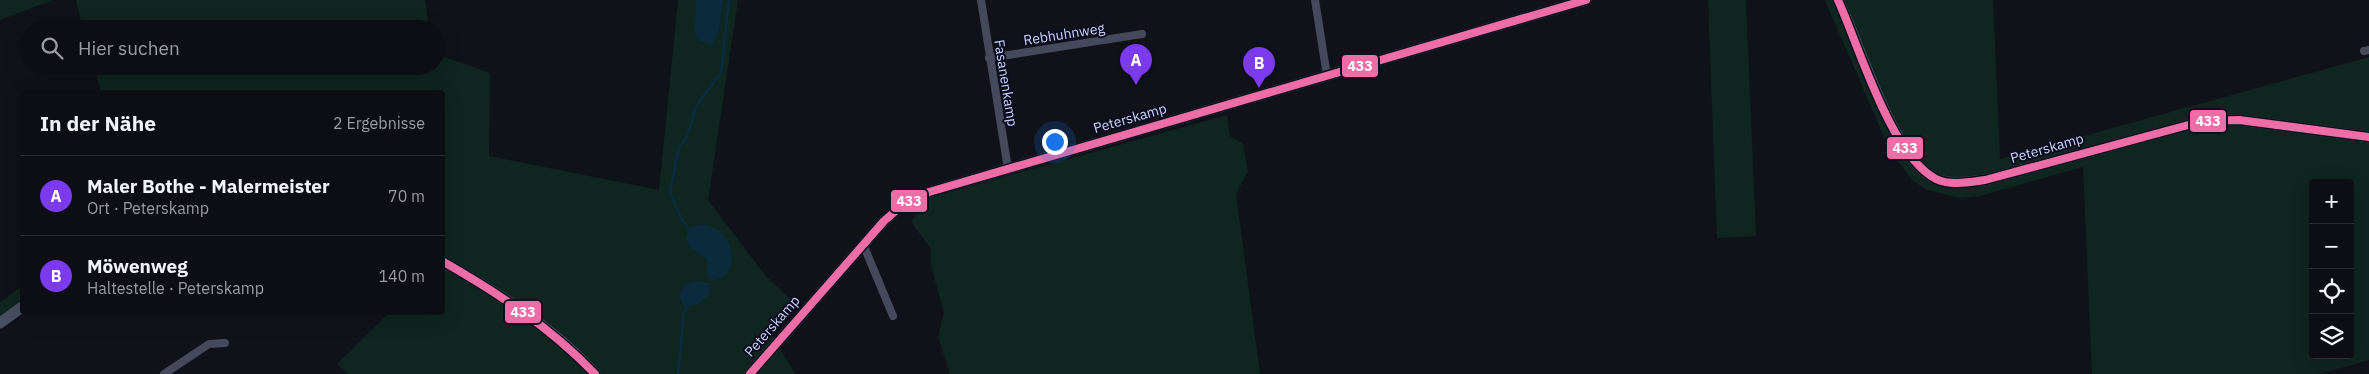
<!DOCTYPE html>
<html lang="de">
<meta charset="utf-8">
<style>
:root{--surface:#0c0e14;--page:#15171d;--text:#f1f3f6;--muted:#9a9ca0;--line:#2c2e34;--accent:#7c3aed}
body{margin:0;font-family:"IBM Plex Sans",sans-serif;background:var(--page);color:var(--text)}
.controls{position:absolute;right:15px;bottom:15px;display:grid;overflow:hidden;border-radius:5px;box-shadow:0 5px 20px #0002}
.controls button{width:45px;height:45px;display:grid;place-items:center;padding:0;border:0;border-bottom:1px solid var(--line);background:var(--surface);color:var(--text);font:25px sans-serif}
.you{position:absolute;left:1054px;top:141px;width:18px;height:18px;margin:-12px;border:4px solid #fff;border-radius:50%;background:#1a73e8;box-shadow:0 0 0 8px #1a73e833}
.badge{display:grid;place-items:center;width:32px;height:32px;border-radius:50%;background:var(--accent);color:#fff;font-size:16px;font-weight:700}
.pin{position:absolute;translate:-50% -41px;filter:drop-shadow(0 1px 2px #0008)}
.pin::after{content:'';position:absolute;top:26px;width:18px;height:15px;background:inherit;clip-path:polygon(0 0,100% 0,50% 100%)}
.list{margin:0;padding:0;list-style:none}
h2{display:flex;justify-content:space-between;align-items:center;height:65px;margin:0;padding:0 20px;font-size:21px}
h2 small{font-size:16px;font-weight:400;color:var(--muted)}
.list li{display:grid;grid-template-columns:32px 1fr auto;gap:15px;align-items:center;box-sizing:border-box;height:80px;padding:0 20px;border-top:1px solid var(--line)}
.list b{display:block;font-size:19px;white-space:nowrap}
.list p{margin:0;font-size:16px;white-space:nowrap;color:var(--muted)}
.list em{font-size:16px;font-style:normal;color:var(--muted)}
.icon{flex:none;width:28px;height:28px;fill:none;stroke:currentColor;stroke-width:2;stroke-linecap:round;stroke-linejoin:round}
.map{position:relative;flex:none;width:2369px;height:374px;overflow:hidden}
.search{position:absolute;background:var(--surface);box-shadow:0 5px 20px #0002;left:20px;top:20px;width:425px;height:55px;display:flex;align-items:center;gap:12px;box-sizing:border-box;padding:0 18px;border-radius:28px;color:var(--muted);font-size:19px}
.panel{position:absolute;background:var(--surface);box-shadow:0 5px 20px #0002;left:20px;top:90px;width:425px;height:225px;border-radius:5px}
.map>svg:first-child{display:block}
.green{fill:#0f251f;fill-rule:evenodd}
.water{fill:#0b2a3b}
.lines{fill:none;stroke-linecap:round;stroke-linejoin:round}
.stream{stroke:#0b2a3b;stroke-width:3}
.street{stroke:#44495b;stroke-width:8}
.secondary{stroke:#474e61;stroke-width:11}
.bus-1-casing{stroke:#0c0e1e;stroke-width:11}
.bus-1{stroke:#ed6ea7;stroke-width:8}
.labels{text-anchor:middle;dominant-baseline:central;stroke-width:4;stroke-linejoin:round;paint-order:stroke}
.street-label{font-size:14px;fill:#c9d2fe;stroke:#0c0e1e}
.line-badge{stroke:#0c0e1e;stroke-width:2}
.badge-label{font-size:14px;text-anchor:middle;font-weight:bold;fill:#fff}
</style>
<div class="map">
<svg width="2369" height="374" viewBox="0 0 2369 374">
<rect width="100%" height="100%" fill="#10121a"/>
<g class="green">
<polygon points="0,0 53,0 0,20"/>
<polygon points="76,0 425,0 429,29 83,29"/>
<polygon points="678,0 738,0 708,200 765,275 794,303 770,331 795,374 348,374 337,364 389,313 442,312 442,92 101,92 94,66 436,66 436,54 490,73 489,156 659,190"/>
<polygon points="1708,0 1746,0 1756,236 1717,238"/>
<path d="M 1825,0 L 1993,0 L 2000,159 L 2369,57 L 2369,360 L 2319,374 L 2092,374 L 2083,167 L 1980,196 L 1959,198 L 1925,189 L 1912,180 L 1890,151 ZM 2313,183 L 2350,183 L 2350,355 L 2313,355 Z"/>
<polygon points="1227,115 1230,136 1243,143 1248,172 1236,194 1260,374 950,374 938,337 944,313 931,265 931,249 911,222 928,198"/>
<polygon points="22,286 22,301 0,316 0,302"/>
</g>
<g class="water">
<polygon points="696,0 723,0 719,29 712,46 697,40 695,30"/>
<path d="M 700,224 C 704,225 711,226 715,228 C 738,240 739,279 710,281 L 707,273 L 707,259 L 689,247 L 686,238 L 689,229 Z"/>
<polygon points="697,281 710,283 710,294 698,304 687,307 682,304 679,294 685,284"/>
</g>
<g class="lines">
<g class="stream">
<polyline points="691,232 681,218 670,192 679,147 685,140 692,122 695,108 721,72 729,0"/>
<polyline points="678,374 684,312 688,305"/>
</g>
<g class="street">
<polyline points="981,0 1008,169"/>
<polyline points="1315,0 1327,76"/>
<polyline points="2364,51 2369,50"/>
<polyline points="989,58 1142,34"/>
<polyline points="863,244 893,316"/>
<polyline points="164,374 209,344 225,343"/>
</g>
<g class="secondary">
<path d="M 1838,0 C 1860,43 1893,160 1936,179 C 1952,185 1969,182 1985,180 L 2203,121 L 2239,120 L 2369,137"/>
<path d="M 442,261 C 498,293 552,326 595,374"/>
<polyline points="0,323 22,307"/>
<polyline points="750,374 884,221 906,202 929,192 1586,0"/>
</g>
<g class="bus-1-casing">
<g id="bus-1">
<path d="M 1838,0 C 1859,46 1891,156 1936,179 C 1950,186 1970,182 1985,180 L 2203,121 L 2239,120 L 2369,137"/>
<path d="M 442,261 C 498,293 550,327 595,374"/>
<polyline points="750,374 884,221 906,202 929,192 1586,0"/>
</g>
</g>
<use href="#bus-1" class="bus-1"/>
</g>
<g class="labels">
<g class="street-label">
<text transform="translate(1064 34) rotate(-9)">Rebhuhnweg</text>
<text transform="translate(1006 83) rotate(81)">Fasanenkamp</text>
<text transform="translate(1130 118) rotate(-16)">Peterskamp</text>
<text transform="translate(2047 148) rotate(-16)">Peterskamp</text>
<text transform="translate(772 326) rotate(-49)">Peterskamp</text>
</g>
</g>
<g class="line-badge">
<rect x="1341" y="54" width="38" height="24" rx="5" fill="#ed6ea7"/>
<rect x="2189" y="109" width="38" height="24" rx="5" fill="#ed6ea7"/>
<rect x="1886" y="136" width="38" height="24" rx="5" fill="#ed6ea7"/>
<rect x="890" y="189" width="38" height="24" rx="5" fill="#ed6ea7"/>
<rect x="504" y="300" width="38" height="24" rx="5" fill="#ed6ea7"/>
</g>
<g class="badge-label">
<text x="1360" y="71">433</text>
<text x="2208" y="126">433</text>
<text x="1905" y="153">433</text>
<text x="909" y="206">433</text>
<text x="523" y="317">433</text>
</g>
</svg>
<div class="controls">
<button>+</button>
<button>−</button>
<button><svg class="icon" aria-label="locate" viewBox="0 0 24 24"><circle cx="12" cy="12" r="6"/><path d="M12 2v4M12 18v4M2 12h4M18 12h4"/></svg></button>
<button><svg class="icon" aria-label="layers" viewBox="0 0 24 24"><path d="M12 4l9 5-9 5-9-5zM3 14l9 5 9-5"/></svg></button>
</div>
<div class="you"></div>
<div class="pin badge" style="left:1136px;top:85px">A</div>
<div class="pin badge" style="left:1259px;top:88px">B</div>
<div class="search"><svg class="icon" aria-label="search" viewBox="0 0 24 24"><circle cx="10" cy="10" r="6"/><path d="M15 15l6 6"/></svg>Hier suchen</div>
<section class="panel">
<h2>In der Nähe<small>2 Ergebnisse</small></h2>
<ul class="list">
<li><span class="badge">A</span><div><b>Maler Bothe - Malermeister</b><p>Ort · Peterskamp</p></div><em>70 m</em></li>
<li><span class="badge">B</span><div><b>Möwenweg</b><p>Haltestelle · Peterskamp</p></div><em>140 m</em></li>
</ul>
</section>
</div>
